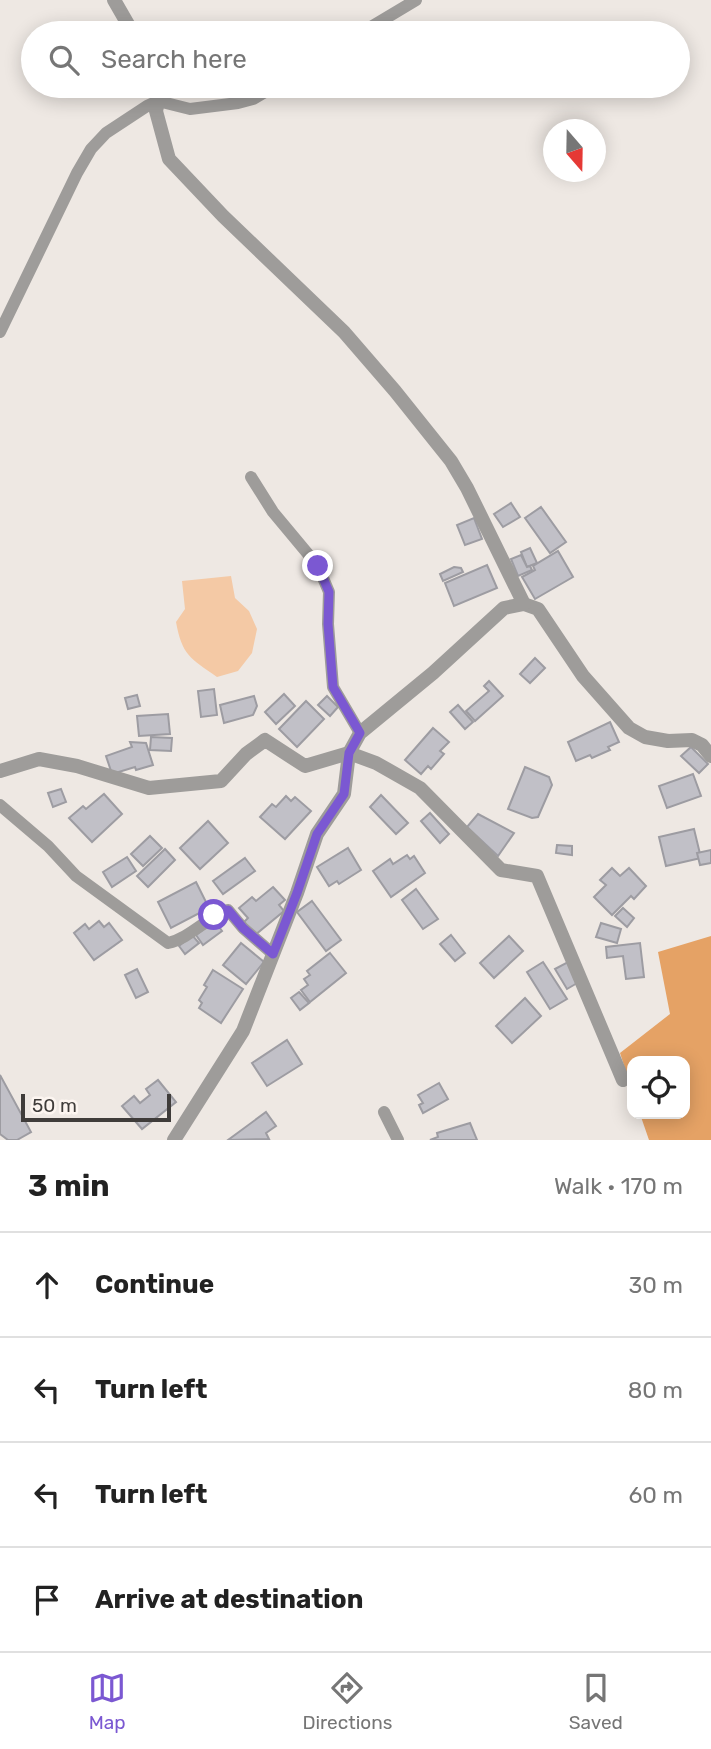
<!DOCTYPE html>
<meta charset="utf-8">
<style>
:root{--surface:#fff;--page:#f6f6f6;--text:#222;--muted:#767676;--line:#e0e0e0;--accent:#7b58d2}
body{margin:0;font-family:Rubik,sans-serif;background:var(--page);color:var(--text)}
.controls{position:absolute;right:21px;bottom:21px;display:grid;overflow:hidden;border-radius:14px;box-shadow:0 4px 18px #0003}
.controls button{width:63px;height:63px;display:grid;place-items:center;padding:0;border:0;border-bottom:2px solid var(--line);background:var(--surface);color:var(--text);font:35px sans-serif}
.compass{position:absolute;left:543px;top:119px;width:63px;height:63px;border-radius:50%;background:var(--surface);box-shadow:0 4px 18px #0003;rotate:160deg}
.scale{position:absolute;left:21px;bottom:18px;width:150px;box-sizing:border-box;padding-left:7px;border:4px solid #3f3c3a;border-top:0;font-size:19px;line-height:24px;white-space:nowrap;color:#3f3c3a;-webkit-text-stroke:5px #fcf5f0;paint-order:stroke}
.stop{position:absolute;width:21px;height:21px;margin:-16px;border:5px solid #7b58d2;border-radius:50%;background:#fff}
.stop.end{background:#7b58d2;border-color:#fff;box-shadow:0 2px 7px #0008}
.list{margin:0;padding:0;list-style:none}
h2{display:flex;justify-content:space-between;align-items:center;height:91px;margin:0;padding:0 28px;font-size:30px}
h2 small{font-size:23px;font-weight:400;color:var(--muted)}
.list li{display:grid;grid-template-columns:46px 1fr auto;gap:21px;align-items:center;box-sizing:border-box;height:105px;padding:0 28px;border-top:2px solid var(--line)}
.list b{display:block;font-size:26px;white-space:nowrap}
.list em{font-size:23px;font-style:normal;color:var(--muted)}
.icon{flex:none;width:38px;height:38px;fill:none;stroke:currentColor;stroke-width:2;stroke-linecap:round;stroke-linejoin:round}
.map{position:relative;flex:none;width:711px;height:1140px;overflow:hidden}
.search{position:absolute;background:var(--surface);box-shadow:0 4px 18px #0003;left:21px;right:21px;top:21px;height:77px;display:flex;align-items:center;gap:18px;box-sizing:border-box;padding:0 24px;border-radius:38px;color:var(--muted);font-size:26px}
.sheet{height:511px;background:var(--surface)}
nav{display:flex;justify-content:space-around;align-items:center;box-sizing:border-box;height:98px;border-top:2px solid var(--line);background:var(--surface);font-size:19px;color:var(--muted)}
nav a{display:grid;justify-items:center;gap:4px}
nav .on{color:var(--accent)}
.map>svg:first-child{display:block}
.green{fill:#f4c9a5}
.forest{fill:#e5a265}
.building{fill:#c1c0c7;stroke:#9d9ca2;stroke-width:2}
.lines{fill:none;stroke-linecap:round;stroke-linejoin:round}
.service{stroke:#9e9c9a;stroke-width:12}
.minor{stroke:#9e9c9a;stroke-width:14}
.route{stroke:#7b58d2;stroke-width:9}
</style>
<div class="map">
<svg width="711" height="1140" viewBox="0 0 711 1140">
<rect width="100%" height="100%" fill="#eee8e3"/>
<path class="green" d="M 231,576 L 235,598 L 249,611 L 257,629 L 252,653 L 238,671 L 217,677 C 190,658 182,655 176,622 L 185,609 L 182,581 Z"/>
<polygon class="forest" points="711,936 711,1140 649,1140 640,1114 685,1114 685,1061 632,1061 632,1090 620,1053 670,1014 658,952"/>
<g class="building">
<polygon points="511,503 520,517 503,527 494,514"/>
<polygon points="541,507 566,542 550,553 525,518"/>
<polygon points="474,518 482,539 465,545 457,525"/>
<polygon points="530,548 537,563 527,567 521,552"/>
<polygon points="558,551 573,577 535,599 522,577 535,570 533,566"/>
<polygon points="521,555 527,567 530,566 532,570 518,576 511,559"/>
<polygon points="487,565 497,588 454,606 445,583"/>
<polygon points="454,567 461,568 463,572 443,581 440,574"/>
<polygon points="535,658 545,668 530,683 520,674"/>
<polygon points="489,681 503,696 475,721 466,711 489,691 484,686"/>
<polygon points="214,689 217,715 201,717 198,691"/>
<polygon points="284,694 295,706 276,724 265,712"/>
<polygon points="137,695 140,706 128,709 125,698"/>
<polygon points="254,696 257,706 253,715 224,723 220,705"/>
<polygon points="327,696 338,707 330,716 318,705"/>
<polygon points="306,701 324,719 297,747 279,729"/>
<polygon points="458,705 473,722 465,729 450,712"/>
<polygon points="168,714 170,734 139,736 137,716"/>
<polygon points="610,722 619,742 608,747 610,750 592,758 590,755 576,761 568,742"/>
<polygon points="433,728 449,742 440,751 444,754 431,769 428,766 421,774 405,760"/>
<polygon points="151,737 172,738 171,751 150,750"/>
<polygon points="130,742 146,743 153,765 136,770 135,767 112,774 106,756 132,747"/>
<polygon points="691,747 708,764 699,773 681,756"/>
<polygon points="525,767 549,777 552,785 538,817 532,818 508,809"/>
<polygon points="693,774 701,796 667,808 659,786"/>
<polygon points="61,789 66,802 53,807 48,793"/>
<polygon points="104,794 122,814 92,842 69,818 83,806 86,809"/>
<polygon points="381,795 408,823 396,834 370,807"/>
<polygon points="286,796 291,801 295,797 311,811 285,839 260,817 272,804 276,807"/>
<polygon points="430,813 449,834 440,843 421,821"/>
<polygon points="478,814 514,833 498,856 467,827"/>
<polygon points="208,821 228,843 200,869 180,848"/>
<polygon points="694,829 701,858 666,866 659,837"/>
<polygon points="150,836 162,848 143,866 131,854"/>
<polygon points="557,845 572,846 572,855 556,853"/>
<polygon points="348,848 361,870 339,884 337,881 329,886 317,867"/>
<polygon points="165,849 175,860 148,887 137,876"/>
<polygon points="711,850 711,863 700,865 697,853"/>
<polygon points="407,855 410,859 414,856 425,873 391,897 373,871 390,859 393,864"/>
<polygon points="127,857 136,871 112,887 103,872"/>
<polygon points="245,858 255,871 223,894 213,881"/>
<polygon points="612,868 620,876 629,868 646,886 634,899 631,896 612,915 594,897 606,885 600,880"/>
<polygon points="196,882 209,908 171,928 158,902"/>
<polygon points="273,887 285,900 279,905 284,911 255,935 244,922 248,918 239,908 252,897 256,901"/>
<polygon points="416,889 438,919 423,929 402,900"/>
<polygon points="312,901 341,940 326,951 297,912"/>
<polygon points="623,908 634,918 627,927 615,916"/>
<polygon points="99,921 104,927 109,923 122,940 94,960 74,933 85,924 89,929"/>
<polygon points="215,921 222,931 203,945 196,935"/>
<polygon points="601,923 621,929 617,943 596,937"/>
<polygon points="192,935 199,943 185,954 179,946"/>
<polygon points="451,935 465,953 455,961 440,944"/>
<polygon points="509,936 523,951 494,978 480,963"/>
<polygon points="241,943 264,962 246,984 223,965"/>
<polygon points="640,943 644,977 626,979 623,956 607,958 606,947"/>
<polygon points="330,953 346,973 310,1002 301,990 308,985 304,979 310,975 307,971"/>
<polygon points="543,962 567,999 550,1009 527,972"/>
<polygon points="568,962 579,982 567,989 555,969"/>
<polygon points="137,969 148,992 136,998 125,975"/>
<polygon points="213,970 243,989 221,1023 199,1008 202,1003 199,1000 207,987 204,985"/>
<polygon points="299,992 309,1003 300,1010 291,998"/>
<polygon points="525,998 541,1016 512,1043 496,1026"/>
<polygon points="287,1040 302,1064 267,1086 252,1063"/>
<polygon points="0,1075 31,1132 17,1140 8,1140 0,1134"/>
<polygon points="158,1080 176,1102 142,1129 122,1106 134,1096 140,1103 150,1095 146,1089"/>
<polygon points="439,1083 448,1099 423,1113 419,1105 423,1103 418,1095"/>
<polygon points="266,1112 276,1126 266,1133 269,1139 228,1140"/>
<polygon points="470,1123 477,1140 430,1140 438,1137 437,1133"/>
</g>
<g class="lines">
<g class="service">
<polyline points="361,33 416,0"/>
<polyline points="0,332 77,173 91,149 106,133 147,106 158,101 190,109 238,103 253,99 275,86"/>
<polyline points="251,477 273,512 318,566 329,592 328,624 333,687 360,733"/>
<path d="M 0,805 L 48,846 L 76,876 L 168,943 C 190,938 206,918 228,910 L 243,928 L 273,954"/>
<polyline points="384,1112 398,1140"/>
</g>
<g class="minor">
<polyline points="114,0 133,33"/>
<polyline points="157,86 160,93 156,111 169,159 223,216 344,332 395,391 451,461 467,488 524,604 538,609 583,676 629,728 645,737 668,741 692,740 702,745 711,756"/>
<polyline points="0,771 39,759 77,766 149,788 221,781 246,754 265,740 305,766 349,753 376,763 420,788 501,870 537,876 623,1080"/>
<polyline points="174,1140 243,1031 297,893 317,834 344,794 349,753 360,733 433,673 504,608 524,604"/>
</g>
</g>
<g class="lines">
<polyline class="route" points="214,915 228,910 243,928 273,954 297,893 317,834 344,794 349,753 360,733 333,687 328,624 329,592 318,566"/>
</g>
</svg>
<div class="controls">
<button><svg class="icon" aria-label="locate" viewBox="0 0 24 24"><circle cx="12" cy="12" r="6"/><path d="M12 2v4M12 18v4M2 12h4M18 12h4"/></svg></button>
</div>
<svg class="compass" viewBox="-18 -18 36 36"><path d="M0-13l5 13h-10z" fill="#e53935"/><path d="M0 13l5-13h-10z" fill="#767676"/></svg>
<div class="scale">50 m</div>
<div class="stop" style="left:214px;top:915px"></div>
<div class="stop end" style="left:318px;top:566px"></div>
<div class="search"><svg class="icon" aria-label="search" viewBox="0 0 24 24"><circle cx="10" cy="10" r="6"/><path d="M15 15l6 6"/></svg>Search here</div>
</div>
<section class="sheet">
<h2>3 min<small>Walk · 170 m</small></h2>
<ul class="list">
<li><svg class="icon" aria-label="ahead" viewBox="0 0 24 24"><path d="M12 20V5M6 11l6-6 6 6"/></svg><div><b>Continue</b></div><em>30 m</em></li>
<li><svg class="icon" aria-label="left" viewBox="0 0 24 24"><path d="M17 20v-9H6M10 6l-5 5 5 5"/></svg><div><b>Turn left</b></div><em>80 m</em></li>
<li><svg class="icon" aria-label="left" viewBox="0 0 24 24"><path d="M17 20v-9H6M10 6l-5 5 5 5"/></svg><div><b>Turn left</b></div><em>60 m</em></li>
<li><svg class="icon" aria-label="arrive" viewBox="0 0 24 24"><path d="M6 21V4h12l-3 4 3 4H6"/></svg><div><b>Arrive at destination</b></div></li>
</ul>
</section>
<nav>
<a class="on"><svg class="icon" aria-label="map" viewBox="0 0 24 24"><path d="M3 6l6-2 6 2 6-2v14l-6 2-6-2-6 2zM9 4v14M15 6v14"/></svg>Map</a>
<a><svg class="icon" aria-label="directions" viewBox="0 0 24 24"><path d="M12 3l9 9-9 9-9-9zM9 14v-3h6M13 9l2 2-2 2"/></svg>Directions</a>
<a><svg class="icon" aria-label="saved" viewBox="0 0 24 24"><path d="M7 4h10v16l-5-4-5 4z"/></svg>Saved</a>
</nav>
